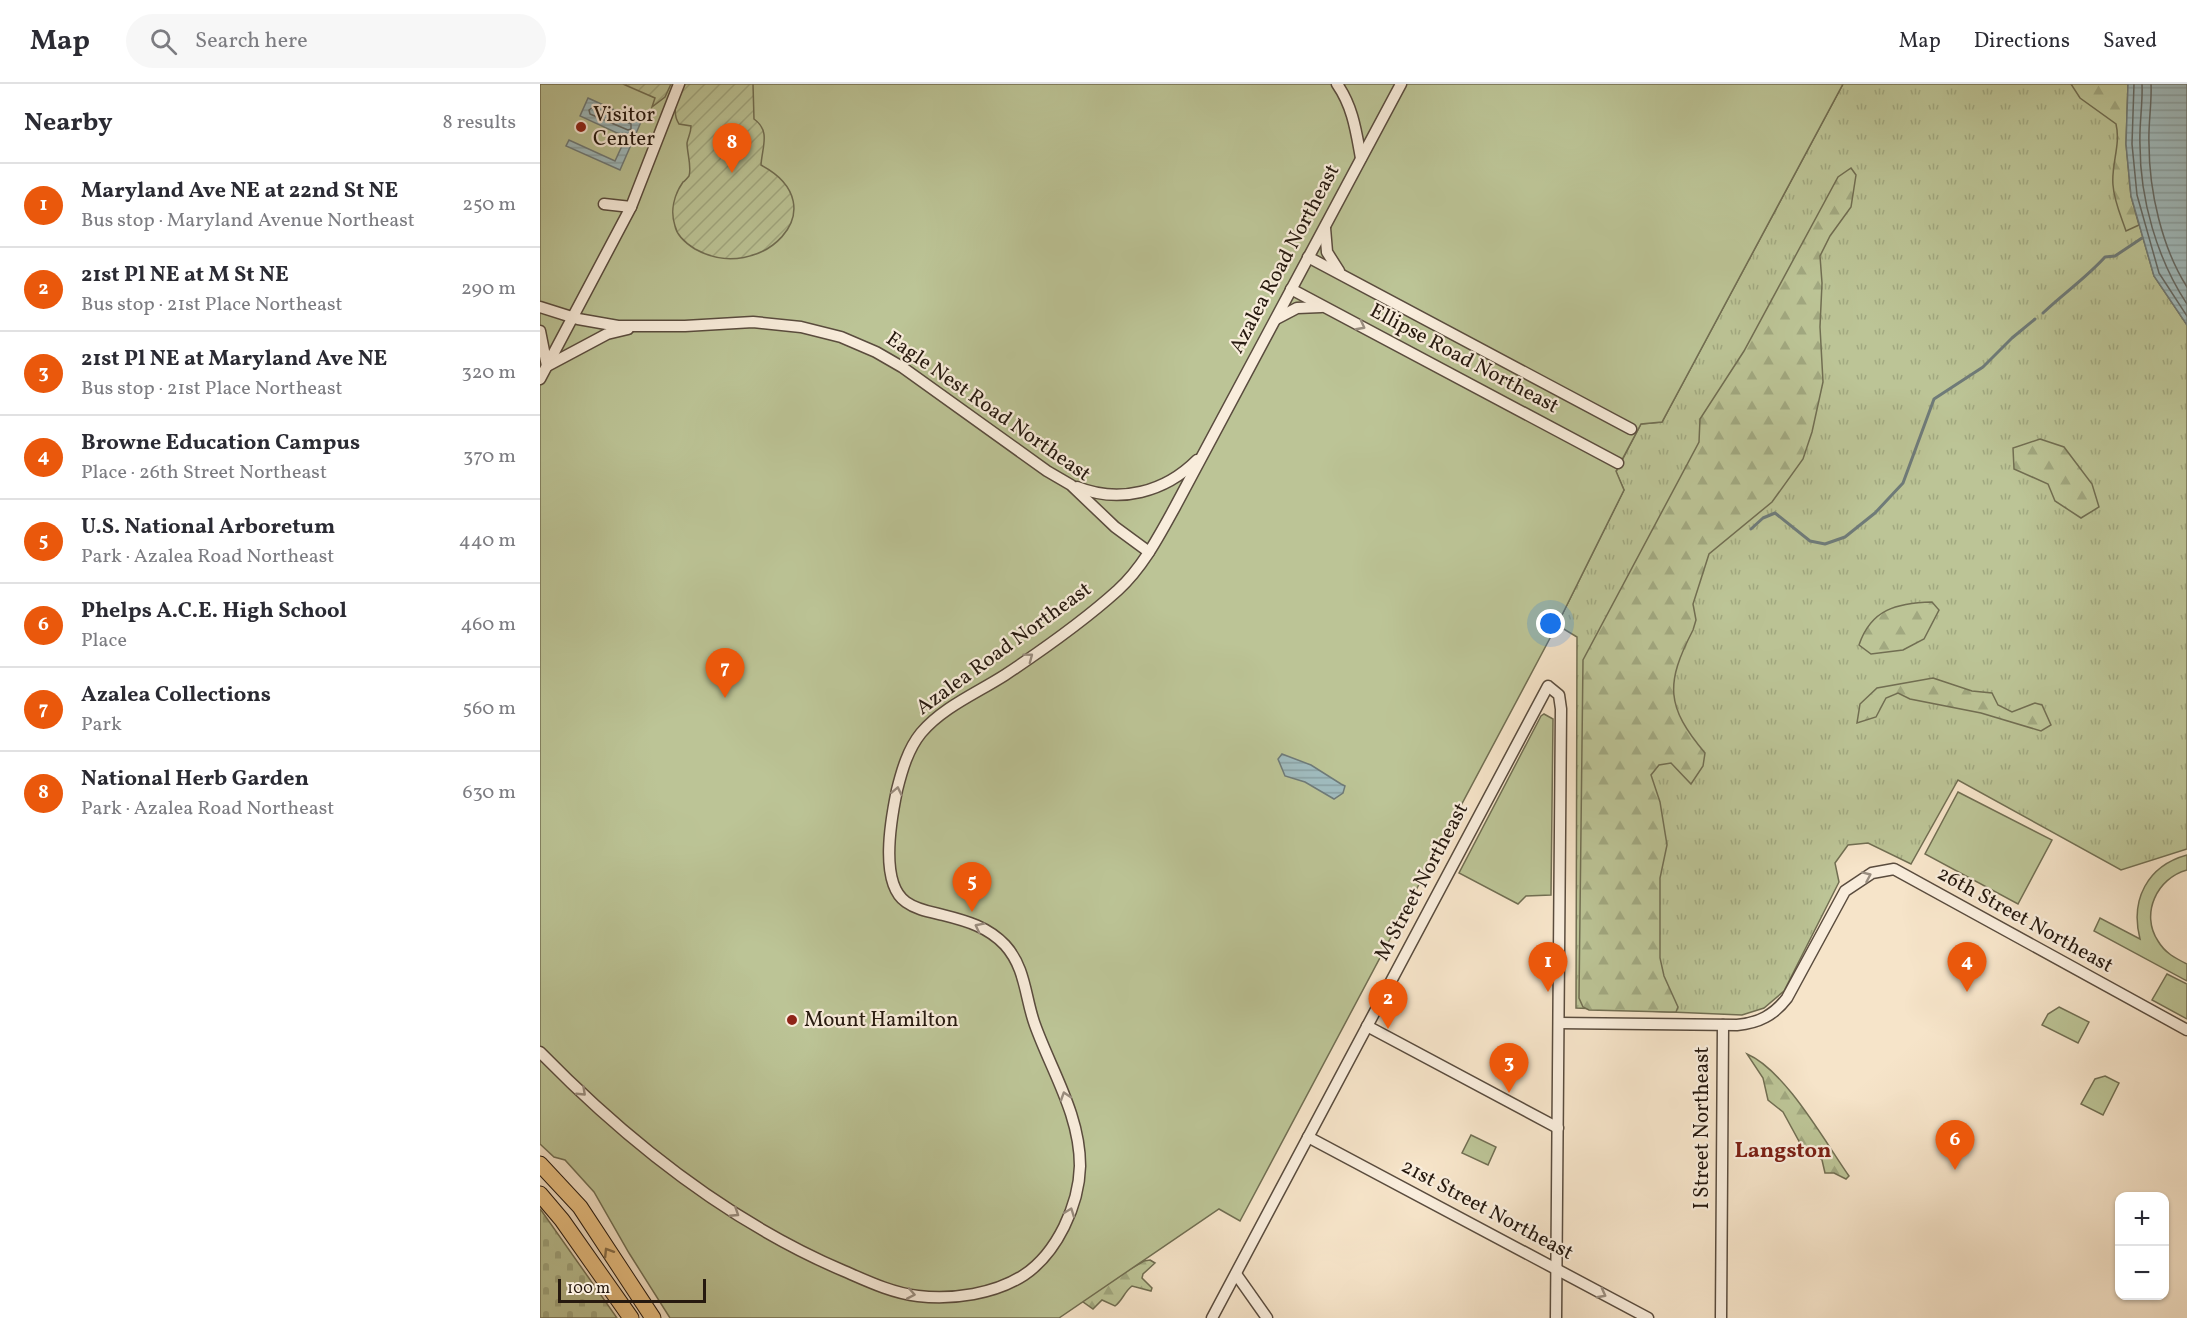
<!DOCTYPE html>
<meta charset="utf-8">
<style>
:root{--surface:#fff;--page:#f7f7f7;--text:#2b2b33;--muted:#7c7c81;--line:#e1e1e2;--accent:#ea580c}
body{margin:0;font-family:Vollkorn,serif;background:var(--page);color:var(--text)}
.controls{position:absolute;right:18px;bottom:18px;display:grid;overflow:hidden;border-radius:12px;box-shadow:0 2px 4px #0004}
.controls button{width:54px;height:54px;display:grid;place-items:center;padding:0;border:0;border-bottom:2px solid var(--line);background:var(--surface);color:var(--text);font:30px sans-serif}
.scale{position:absolute;left:18px;bottom:15px;width:148px;box-sizing:border-box;padding-left:6px;border:3px solid #26190f;border-top:0;font-size:16px;line-height:21px;white-space:nowrap;color:#26190f;-webkit-text-stroke:4px #f9eddc;paint-order:stroke}
.you{position:absolute;left:1011px;top:540px;width:21px;height:21px;margin:-15px;border:4px solid #fff;border-radius:50%;background:#1a73e8;box-shadow:0 0 0 9px #1a73e833}
.badge{display:grid;place-items:center;width:39px;height:39px;border-radius:50%;background:var(--accent);color:#fff;font-size:20px;font-weight:700}
.pin{position:absolute;translate:-50% -50px;filter:drop-shadow(0 2px 3px #0008)}
.pin::after{content:'';position:absolute;top:32px;width:21px;height:18px;background:inherit;clip-path:polygon(0 0,100% 0,50% 100%)}
.list{margin:0;padding:0;list-style:none}
h2{display:flex;justify-content:space-between;align-items:center;height:78px;margin:0;padding:0 24px;font-size:26px}
h2 small{font-size:20px;font-weight:400;color:var(--muted)}
.list li{display:grid;grid-template-columns:39px 1fr auto;gap:18px;align-items:center;box-sizing:border-box;height:84px;padding:0 24px;border-top:2px solid var(--line)}
.list b{display:block;font-size:22px;white-space:nowrap}
.list p{margin:0;font-size:20px;white-space:nowrap;color:var(--muted)}
.list em{font-size:20px;font-style:normal;color:var(--muted)}
.icon{flex:none;width:33px;height:33px;fill:none;stroke:currentColor;stroke-width:2;stroke-linecap:round;stroke-linejoin:round}
.map{position:relative;flex:none;width:1647px;height:1234px;overflow:hidden}
header{display:flex;align-items:center;gap:36px;box-sizing:border-box;height:84px;padding:0 30px;background:var(--surface);border-bottom:2px solid var(--line)}
header strong{font-size:28px}
nav{display:flex;gap:33px;margin-inline-start:auto;font-size:21px}
.search{width:420px;height:54px;background:var(--page);display:flex;align-items:center;gap:15px;box-sizing:border-box;padding:0 21px;border-radius:33px;color:var(--muted);font-size:22px}
main{display:flex}
aside{flex:1;background:var(--surface)}
.map>svg:first-child{display:block}
.grass{fill:url(#grass-tufts);stroke:#716e52;stroke-width:1.5}
.forest{fill:url(#forest-firs);stroke:#716e52;stroke-width:1.5}
.cemetery{fill:url(#cemetery-stones);stroke:#716e52;stroke-width:1.5}
.park{fill:#bcc496;stroke:#716e52;stroke-width:1.5}
.garden{fill:url(#garden-furrows);stroke:#716e52;stroke-width:1.5}
.water{fill:url(#water-rules);stroke:#6f7b79;stroke-width:1.5}
.lines{fill:none;stroke-linecap:round;stroke-linejoin:round}
.shore{stroke:#636a67;stroke-width:1.5}
.stream{stroke:#6f7b79;stroke-width:3}
.street-casing{stroke:#5a4c3e;stroke-width:13}
.primary-casing{stroke:#26190f;stroke-width:17}
.street{stroke:#f9eddc;stroke-width:10}
.primary{stroke:#ebc284;stroke-width:15}
.oneway{stroke:#9a8e80}
.oneway2{stroke:#886e4a}
.poi-dot{fill:#8f2418;stroke:#f9eddc;stroke-width:2}
.labels{text-anchor:middle;dominant-baseline:central;stroke-width:4.5;stroke-linejoin:round;paint-order:stroke}
.poi-label{font-size:21px;fill:#26190f;stroke:#f9eddc;text-anchor:start}
.street-label{font-size:21px;fill:#26190f;stroke:#f9eddc}
.neighbourhood-label{font-size:22px;font-weight:bold;fill:#7a1f14;stroke:#f9eddc}
</style>
<header>
<strong>Map</strong>
<div class="search"><svg class="icon" aria-label="search" viewBox="0 0 24 24"><circle cx="10" cy="10" r="6"/><path d="M15 15l6 6"/></svg>Search here</div>
<nav><a>Map</a><a>Directions</a><a>Saved</a></nav>
</header>
<main>
<aside>
<h2>Nearby<small>8 results</small></h2>
<ul class="list">
<li><span class="badge">1</span><div><b>Maryland Ave NE at 22nd St NE</b><p>Bus stop · Maryland Avenue Northeast</p></div><em>250 m</em></li>
<li><span class="badge">2</span><div><b>21st Pl NE at M St NE</b><p>Bus stop · 21st Place Northeast</p></div><em>290 m</em></li>
<li><span class="badge">3</span><div><b>21st Pl NE at Maryland Ave NE</b><p>Bus stop · 21st Place Northeast</p></div><em>320 m</em></li>
<li><span class="badge">4</span><div><b>Browne Education Campus</b><p>Place · 26th Street Northeast</p></div><em>370 m</em></li>
<li><span class="badge">5</span><div><b>U.S. National Arboretum</b><p>Park · Azalea Road Northeast</p></div><em>440 m</em></li>
<li><span class="badge">6</span><div><b>Phelps A.C.E. High School</b><p>Place</p></div><em>460 m</em></li>
<li><span class="badge">7</span><div><b>Azalea Collections</b><p>Park</p></div><em>560 m</em></li>
<li><span class="badge">8</span><div><b>National Herb Garden</b><p>Park · Azalea Road Northeast</p></div><em>630 m</em></li>
</ul>
</aside>
<div class="map">
<svg width="1647" height="1234" viewBox="0 0 1647 1234">
<defs>
<pattern id="grass-tufts" width="24" height="20" patternUnits="userSpaceOnUse" patternTransform="scale(1.5)"><rect width="24" height="20" fill="#bcc496"/><path d="M3 7l-1-3M5 7V3M7 7l1-3M15 17l-1-3M17 17v-4M19 17l1-3" fill="none" stroke="#a1a880"/></pattern>
<pattern id="forest-firs" width="22" height="20" patternUnits="userSpaceOnUse" patternTransform="scale(1.5)"><rect width="22" height="20" fill="#bcc496"/><path d="M5 1l3.5 6h-7zM16 11l3.5 6h-7z" fill="#a1a880"/></pattern>
<pattern id="cemetery-stones" width="16" height="16" patternUnits="userSpaceOnUse" patternTransform="scale(1.5)"><rect width="16" height="16" fill="#bcc496"/><path d="M2 7V4a2 2 0 0 1 4 0v3zM10 15v-3a2 2 0 0 1 4 0v3z" fill="#a1a880"/></pattern>
<pattern id="garden-furrows" width="10" height="10" patternUnits="userSpaceOnUse" patternTransform="scale(1.5)"><rect width="10" height="10" fill="#bcc496"/><path d="M-1 1l2-2M0 10L10 0M9 11l2-2" fill="none" stroke="#a1a880"/></pattern>
<pattern id="water-rules" width="6" height="5" patternUnits="userSpaceOnUse" patternTransform="scale(1.5)"><rect width="6" height="5" fill="#a0bcbf"/><path d="M0 2.5h6" fill="none" stroke="#8aa1a3"/></pattern>
</defs>
<rect width="100%" height="100%" fill="#f6e4c9"/>
<filter id="stains"><feTurbulence type="fractalNoise" baseFrequency=".00333" numOctaves="4"/><feColorMatrix values="0 0 0 0 .2 0 0 0 0 .09 0 0 0 0 .02 0 0 0 .5 -.17"/></filter>
<radialGradient id="worn" r=".72"><stop offset=".6" stop-color="#630" stop-opacity="0"/><stop offset="1" stop-color="#630" stop-opacity=".3"/></radialGradient>
<polygon class="grass" points="1303,0 1588,0 1586,60 1591,112 1614,192 1647,241 1647,765 1581,786 1418,696 1371,780 1328,759 1308,761 1295,779 1299,798 1244,907 1224,924 1202,931 1036,924 1037,553 1017,541 1084,406 1076,388 1101,340 1122,338"/>
<g class="forest">
<path d="M 1531,0 L 1588,0 L 1586,60 L 1591,112 L 1599,141 L 1586,147 C 1581,132 1574,117 1573,101 C 1571,80 1581,61 1576,40 L 1540,14 Z"/>
<path d="M 1311,84 L 1316,91 L 1311,123 L 1290,152 L 1280,172 L 1282,199 L 1280,243 L 1283,298 L 1272,348 L 1263,375 L 1232,418 L 1169,470 L 1153,520 L 1156,536 L 1153,546 C 1125,600 1126,623 1165,669 L 1163,682 L 1151,700 L 1131,679 L 1119,681 L 1111,691 L 1120,718 L 1127,761 L 1120,794 L 1120,874 L 1124,892 L 1138,923 L 1136,928 L 1129,928 L 1049,926 L 1043,923 L 1039,914 L 1043,576 L 1159,358 L 1160,335 L 1204,267 L 1298,93 Z"/>
<polygon points="1500,355 1524,363 1552,400 1559,423 1541,434 1515,417 1508,400 1474,385 1473,364"/>
<path d="M 1392,518 L 1399,526 L 1384,555 L 1363,566 L 1331,570 L 1319,561 C 1331,525 1357,519 1392,518 Z"/>
<polygon points="1393,594 1432,607 1452,609 1458,621 1472,628 1495,619 1502,621 1511,641 1501,647 1441,629 1370,615 1358,609 1346,614 1336,633 1317,639 1320,620 1337,604"/>
<path d="M 1207,970 C 1245,986 1285,1058 1309,1092 L 1306,1095 L 1294,1089 L 1285,1089 L 1282,1076 L 1260,1059 L 1243,1028 L 1228,1016 L 1223,994 Z"/>
<path d="M 610,1176 L 615,1179 L 603,1190 L 602,1194 L 612,1204 L 611,1207 L 592,1202 C 584,1208 583,1216 575,1222 L 562,1216 L 553,1225 L 539,1215 L 604,1177 Z"/>
</g>
<polygon class="cemetery" points="0,1125 1,1126 77,1234 0,1234"/>
<g class="park">
<polygon points="0,0 1303,0 1122,338 1101,340 1076,387 1084,406 1017,541 700,1137 679,1125 519,1234 130,1234 89,1169 54,1108 25,1076 14,1073 0,1060"/>
<polygon points="1004,630 1013,635 1011,811 986,812 978,820 919,789 1001,632"/>
<polygon points="1418,708 1512,756 1478,820 1385,770"/>
<path d="M 1647,771 L 1647,786 C 1617,794 1600,830 1618,857 C 1625,869 1635,874 1647,880 L 1647,897 L 1554,847 L 1560,834 L 1600,855 C 1590,816 1607,782 1647,771 Z"/>
<polygon points="1627,890 1647,900 1647,935 1612,916"/>
<polygon points="1519,923 1549,938 1538,959 1502,941 1508,930"/>
<polygon points="1565,992 1579,999 1563,1031 1541,1020 1555,995"/>
<polygon points="931,1051 956,1063 948,1081 922,1069"/>
</g>
<g class="garden">
<polygon points="83,0 131,0 125,13 112,23 115,14"/>
<path d="M 145,0 L 213,0 L 214,35 C 231,47 222,63 221,81 C 300,123 220,202 155,165 C 147,160 137,152 135,142 C 130,127 134,111 143,98 C 144,98 149,92 149,92 C 152,83 147,69 147,59 C 148,53 151,49 151,42 L 139,40 C 131,28 137,11 145,0 Z"/>
</g>
<g class="water">
<polygon points="1588,0 1647,0 1647,241 1614,192 1591,112 1586,60"/>
<polygon points="48,14 101,38 80,86 26,62 29,56 75,77 86,53 40,32"/>
<polygon points="742,670 771,681 801,700 805,702 803,709 794,715 765,698 745,692 738,675"/>
</g>
<g class="lines">
<g class="shore">
<polyline points="1594,0 1592,60 1597,111 1619,189 1647,232"/>
<path d="M 1602,0 C 1603,20 1599,40 1600,61 C 1600,115 1617,175 1647,220"/>
<path d="M 1611,0 C 1612,20 1608,40 1609,60 C 1609,107 1622,164 1647,203"/>
<polygon points="53,23 91,40 91,45 88,46 50,30 49,26"/>
</g>
<g class="stream">
<path d="M 1503,229 C 1524,209 1546,194 1565,173 L 1575,172 L 1602,154"/>
<polyline points="1211,445 1223,434 1235,429 1270,457 1285,460 1305,453 1335,429 1363,399 1394,315 1443,283 1472,254 1495,235"/>
</g>
<g class="street-casing">
<g id="street">
<path d="M 797,0 C 813,23 816,47 821,74"/>
<polyline points="64,120 91,123"/>
<polyline points="785,144 787,168 799,187"/>
<polyline points="768,173 1091,345"/>
<polyline points="751,205 1078,379"/>
<polyline points="0,223 38,235 78,242 145,242 213,238 261,243 301,253 336,268 362,283 507,387 531,401 575,443 609,468"/>
<polyline points="736,235 757,224 781,223"/>
<polyline points="0,247 7,282 67,250 88,245"/>
<polyline points="0,295 91,123 139,0"/>
<path d="M 537,403 C 580,420 625,408 657,376"/>
<path d="M 1019,939 L 1197,941 C 1219,939 1234,931 1247,914 L 1305,807 L 1332,789 L 1354,785 L 1647,946"/>
<polyline points="827,942 1018,1044"/>
<path d="M 0,968 C 87,1057 189,1138 304,1187 C 327,1197 352,1209 378,1212 C 413,1216 455,1210 484,1191 C 517,1169 539,1121 540,1082 C 540,1031 512,988 495,941 C 485,914 486,884 465,861 C 448,843 427,837 403,831 C 391,828 377,826 366,818 C 339,799 351,735 357,706 C 362,686 368,665 381,649 C 403,623 437,609 465,591 C 501,567 546,535 578,506 C 603,483 619,452 635,423 L 861,0"/>
<polyline points="768,1053 1108,1234"/>
<polyline points="696,1190 727,1234"/>
<polyline points="672,1234 1008,602 1019,611 1021,625 1016,1234"/>
<polyline points="1181,1234 1183,941"/>
</g>
</g>
<g class="primary-casing">
<g id="primary">
<polyline points="0,1080 40,1123 113,1234"/>
<polyline points="0,1110 22,1136 91,1234"/>
</g>
</g>
<use href="#street" class="street"/>
<use href="#primary" class="primary"/>
</g>
<defs><path id="oneway-chevron" d="M-2-3.5L2.5 0L-2 3.5" fill="none" stroke-width="1.6" stroke-linecap="round" stroke-linejoin="round" transform="scale(1.5)"/></defs>
<g class="oneway">
<use href="#oneway-chevron" transform="translate(821 242) rotate(28)"/>
<use href="#oneway-chevron" transform="translate(489 573) rotate(-37)"/>
<use href="#oneway-chevron" transform="translate(357 707) rotate(-78)"/>
<use href="#oneway-chevron" transform="translate(1327 792) rotate(-24)"/>
<use href="#oneway-chevron" transform="translate(439 843) rotate(-153)"/>
<use href="#oneway-chevron" transform="translate(42 1008) rotate(43)"/>
<use href="#oneway-chevron" transform="translate(525 1012) rotate(-108)"/>
<use href="#oneway-chevron" transform="translate(530 1128) rotate(-69)"/>
<use href="#oneway-chevron" transform="translate(195 1129) rotate(33)"/>
<use href="#oneway-chevron" transform="translate(371 1210) rotate(11)"/>
<use href="#oneway-chevron" transform="translate(1062 1210) rotate(28)"/>
</g>
<use class="oneway2" href="#oneway-chevron" transform="translate(68 1168) rotate(-122)"/>
<g class="poi-dot">
<circle cx="41" cy="43" r="6"/>
<circle cx="252" cy="936" r="6"/>
</g>
<g class="labels">
<g class="poi-label">
<text x="53" y="31">Visitor<tspan x="53" dy="24">Center</tspan></text>
<text x="264" y="936">Mount Hamilton</text>
</g>
<g class="street-label">
<text transform="translate(745 175) rotate(-62)">Azalea Road Northeast</text>
<text transform="translate(924 275) rotate(28)">Ellipse Road Northeast</text>
<text transform="translate(448 323) rotate(35)">Eagle Nest Road Northeast</text>
<text transform="translate(464 565) rotate(-36)">Azalea Road Northeast</text>
<text transform="translate(882 798) rotate(-62)">M Street Northeast</text>
<text transform="translate(1485 836) rotate(29)">26th Street Northeast</text>
<text transform="translate(1162 1044) rotate(-90)">I Street Northeast</text>
<text transform="translate(947 1126) rotate(28)">21st Street Northeast</text>
</g>
<g class="neighbourhood-label">
<text x="1243" y="1067">Langston</text>
</g>
</g>
<rect width="100%" height="100%" filter="url(#stains)"/>
<rect width="100%" height="100%" fill="url(#worn)"/>
</svg>
<div class="controls">
<button>+</button>
<button>−</button>
</div>
<div class="scale">100 m</div>
<div class="you"></div>
<div class="pin badge" style="left:1008px;top:908px">1</div>
<div class="pin badge" style="left:848px;top:945px">2</div>
<div class="pin badge" style="left:969px;top:1009px">3</div>
<div class="pin badge" style="left:1427px;top:908px">4</div>
<div class="pin badge" style="left:432px;top:828px">5</div>
<div class="pin badge" style="left:1415px;top:1086px">6</div>
<div class="pin badge" style="left:185px;top:614px">7</div>
<div class="pin badge" style="left:192px;top:89px">8</div>
</div>
</main>
